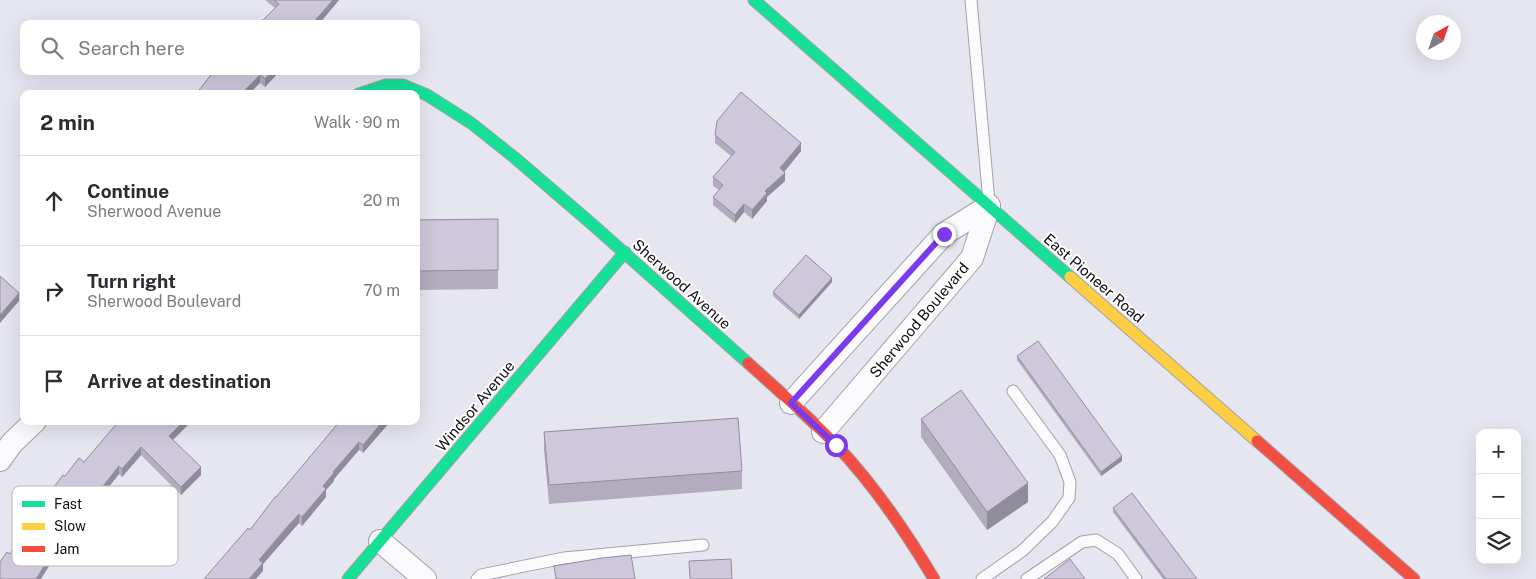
<!DOCTYPE html>
<meta charset="utf-8">
<style>
:root{--surface:#fff;--page:#f7f7f7;--text:#2b2b33;--muted:#7c7c81;--line:#e1e1e2}
body{margin:0;font-family:"Public Sans",sans-serif;background:var(--page);color:var(--text)}
.controls{position:absolute;right:15px;bottom:15px;display:grid;overflow:hidden;border-radius:10px;box-shadow:0 5px 20px #0002}
.controls button{width:45px;height:45px;display:grid;place-items:center;padding:0;border:0;border-bottom:1px solid var(--line);background:var(--surface);color:var(--text);font:25px sans-serif}
.compass{position:absolute;left:1416px;top:15px;width:45px;height:45px;border-radius:50%;background:var(--surface);box-shadow:0 5px 20px #0002;rotate:40deg}
.stop{position:absolute;width:15px;height:15px;margin:-11px;border:4px solid #7c3aed;border-radius:50%;background:#fff}
.stop.end{background:#7c3aed;border-color:#fff;box-shadow:0 1px 5px #0008}
.list{margin:0;padding:0;list-style:none}
h2{display:flex;justify-content:space-between;align-items:center;height:65px;margin:0;padding:0 20px;font-size:21px}
h2 small{font-size:16px;font-weight:400;color:var(--muted)}
.list li{display:grid;grid-template-columns:32px 1fr auto;gap:15px;align-items:center;box-sizing:border-box;height:90px;padding:0 20px;border-top:1px solid var(--line)}
.list b{display:block;font-size:19px;white-space:nowrap}
.list p{margin:0;font-size:16px;white-space:nowrap;color:var(--muted)}
.list em{font-size:16px;font-style:normal;color:var(--muted)}
.icon{flex:none;width:28px;height:28px;fill:none;stroke:currentColor;stroke-width:2;stroke-linecap:round;stroke-linejoin:round}
.map{position:relative;flex:none;width:1536px;height:579px;overflow:hidden}
.search{position:absolute;background:var(--surface);box-shadow:0 5px 20px #0002;left:20px;top:20px;width:400px;height:55px;display:flex;align-items:center;gap:12px;box-sizing:border-box;padding:0 18px;border-radius:10px;color:var(--muted);font-size:19px}
.panel{position:absolute;background:var(--surface);box-shadow:0 5px 20px #0002;left:20px;top:90px;width:400px;height:335px;border-radius:10px}
.map>svg:first-child{display:block}
.lines{fill:none;stroke-linecap:round;stroke-linejoin:round}
.lane-casing{stroke:#a1a1a9;stroke-width:13}
.street-casing{stroke:#a1a1a9;stroke-width:24}
.fast-casing{stroke:#a1a1a9;stroke-width:13}
.slow-casing{stroke:#a1a1a9;stroke-width:13}
.jam-casing{stroke:#a1a1a9;stroke-width:13}
.lane{stroke:#fbfbfd;stroke-width:11}
.street{stroke:#fbfbfd;stroke-width:22}
.fast{stroke:#16e098;stroke-width:11}
.slow{stroke:#ffcf43;stroke-width:11}
.jam{stroke:#f24e42;stroke-width:11}
.wall{fill:#b2acbe}
.shaded-wall{fill:#918c9b}
.building{fill:#cfc8dd;stroke:#918c9b}
.route{stroke:#7c3aed;stroke-width:6}
.labels{text-anchor:middle;dominant-baseline:central;stroke-width:4;stroke-linejoin:round;paint-order:stroke}
.street-label{font-size:15px;fill:#0e0e14;stroke:#fff}
.key{fill:#fff;stroke:#b7b7b8;stroke-width:1}
.key-label{font-size:14px;fill:#0e0e14}
</style>
<div class="map">
<svg width="1536" height="579" viewBox="0 0 1536 579">
<rect width="100%" height="100%" fill="#e6e6f1"/>
<g class="lines">
<g class="lane-casing">
<g id="lane">
<polyline points="971,0 989,202"/>
<polyline points="477,579 481,575 564,558 703,545"/>
<polyline points="982,579 1022,551 1052,522 1069,498 1070,482 1060,455 1013,391"/>
<polyline points="1027,579 1082,542 1096,540 1118,554 1136,579"/>
</g>
</g>
<g class="street-casing">
<g id="street">
<polyline points="791,403 944,234 989,206"/>
<polyline points="823,432 972,258 989,206"/>
<polyline points="0,460 12,443 35,421"/>
<polyline points="380,541 425,579"/>
</g>
</g>
<g class="fast-casing">
<g id="fast">
<polyline points="754,0 1070,277"/>
<polyline points="359,94 386,85 403,85 427,95 471,123 515,158 593,225 748,363"/>
<polyline points="348,579 625,252"/>
</g>
</g>
<g class="slow-casing">
<polyline id="slow" points="1070,277 1257,441"/>
</g>
<g class="jam-casing">
<g id="jam">
<path d="M 748,363 C 778,390 809,417 837,446 C 875,486 906,532 934,579"/>
<polyline points="1257,441 1414,579"/>
</g>
</g>
<use href="#lane" class="lane"/>
<use href="#street" class="street"/>
<use href="#fast" class="fast"/>
<use href="#slow" class="slow"/>
<use href="#jam" class="jam"/>
</g>
<g class="wall">
<polygon points="265,0 339,0 319,24 259,24 275,8"/>
<polygon points="214,71 280,71 265,87 260,83"/>
<polygon points="715,135 801,151 784,172 785,181 767,197 767,201 752,219 744,212 735,223 713,205 713,197 719,190 713,186 713,177 731,156 715,143"/>
<polygon points="498,219 498,289 416,290 416,220"/>
<polygon points="832,282 799,319 773,296 773,292"/>
<polygon points="1017,356 1122,461 1101,476 1017,360"/>
<polygon points="921,419 1028,502 987,530 921,437"/>
<polygon points="389,421 389,423 363,453 359,450 334,479 334,481 326,490 326,497 302,526 299,523 263,564 263,571 250,530 277,496"/>
<polygon points="544,432 742,471 742,489 549,504 544,451"/>
<polygon points="173,440 201,475 181,495 141,455 122,477 119,474 51,560 51,563 10,554 47,504 47,496 65,476 84,462"/>
<polygon points="1113,508 1197,579 1163,579 1113,512"/>
</g>
<g class="shaded-wall">
<polygon points="333,0 339,0 319,24 312,24"/>
<polygon points="272,71 280,71 265,87 265,79"/>
<polygon points="260,75 260,83 249,94 241,94"/>
<polygon points="801,143 801,151 780,177 780,168"/>
<polygon points="785,173 785,181 767,197 767,201 752,219 752,210 765,191"/>
<polygon points="744,204 744,212 735,223 735,215"/>
<polygon points="832,278 832,282 799,319 799,315"/>
<polygon points="19,293 19,301 0,323 0,315"/>
<polygon points="184,421 192,421 169,444 169,436"/>
<polygon points="383,421 389,421 389,423 363,453 363,445"/>
<polygon points="359,442 359,450 334,479 334,481 326,490 326,497 302,526 302,517 323,486 333,472"/>
<polygon points="141,447 141,455 122,477 122,469"/>
<polygon points="1122,456 1122,461 1101,476 1101,472"/>
<polygon points="119,466 119,474 51,560 51,563 41,579 36,579 49,554"/>
<polygon points="201,467 201,475 181,495 181,487"/>
<polygon points="1028,483 1028,502 987,530 987,512"/>
<polygon points="299,514 299,523 263,564 263,571 256,579 249,579 259,560"/>
</g>
<g class="building">
<polygon points="274,0 333,0 312,24 259,24 279,4"/>
<polygon points="214,71 272,71 265,79 260,75 241,94 196,94"/>
<polygon points="741,92 801,143 780,168 785,173 765,191 767,193 752,210 744,204 735,215 713,197 723,185 713,177 735,152 715,135 717,121"/>
<polygon points="498,219 498,270 416,271 416,220"/>
<polygon points="806,255 832,278 799,315 773,292"/>
<polygon points="0,276 19,293 0,315"/>
<polygon points="1038,341 1122,456 1101,472 1017,356"/>
<polygon points="961,390 1028,483 987,512 921,419"/>
<polygon points="738,418 742,471 549,485 544,432"/>
<polygon points="119,421 184,421 169,436 201,467 181,487 141,447 122,469 119,466 49,554 51,555 36,579 0,579 0,562 7,552 10,554 21,537 51,499 47,496 63,475 65,476 79,458 84,462"/>
<polygon points="340,421 383,421 363,445 359,442 333,472 334,473 323,486 326,489 302,517 299,514 287,527 259,560 263,563 249,579 204,579 248,528 250,530 275,497 277,496"/>
<polygon points="1132,493 1197,579 1166,579 1113,508"/>
<polygon points="631,555 635,579 556,579 554,566 602,558"/>
<polygon points="731,559 732,579 690,579 689,561"/>
<polygon points="1070,559 1085,579 1044,579"/>
</g>
<g class="lines">
<polyline class="route" points="836,445 791,403 944,234"/>
</g>
<g class="labels">
<g class="street-label">
<text transform="translate(1094 278) rotate(41)">East Pioneer Road</text>
<text transform="translate(682 284) rotate(42)">Sherwood Avenue</text>
<text transform="translate(919 320) rotate(-50)">Sherwood Boulevard</text>
<text transform="translate(475 406) rotate(-50)">Windsor Avenue</text>
</g>
</g>
<rect x="12" y="486" width="166" height="80" rx="8" class="key"/>
<rect x="22" y="501" width="23" height="6" fill="#16e098"/>
<rect x="22" y="523" width="23" height="7" fill="#ffcf43"/>
<rect x="22" y="546" width="23" height="6" fill="#f24e42"/>
<g class="key-label">
<text x="54" y="509">Fast</text>
<text x="54" y="531">Slow</text>
<text x="54" y="554">Jam</text>
</g>
</svg>
<div class="controls">
<button>+</button>
<button>−</button>
<button><svg class="icon" aria-label="layers" viewBox="0 0 24 24"><path d="M12 4l9 5-9 5-9-5zM3 14l9 5 9-5"/></svg></button>
</div>
<svg class="compass" viewBox="-18 -18 36 36"><path d="M0-13l5 13h-10z" fill="#e53935"/><path d="M0 13l5-13h-10z" fill="#7c7c81"/></svg>
<div class="stop" style="left:836px;top:445px"></div>
<div class="stop end" style="left:944px;top:234px"></div>
<div class="search"><svg class="icon" aria-label="search" viewBox="0 0 24 24"><circle cx="10" cy="10" r="6"/><path d="M15 15l6 6"/></svg>Search here</div>
<section class="panel">
<h2>2 min<small>Walk · 90 m</small></h2>
<ul class="list">
<li><svg class="icon" aria-label="ahead" viewBox="0 0 24 24"><path d="M12 20V5M6 11l6-6 6 6"/></svg><div><b>Continue</b><p>Sherwood Avenue</p></div><em>20 m</em></li>
<li><svg class="icon" aria-label="right" viewBox="0 0 24 24"><path d="M7 20v-9h11M14 6l5 5-5 5"/></svg><div><b>Turn right</b><p>Sherwood Boulevard</p></div><em>70 m</em></li>
<li><svg class="icon" aria-label="arrive" viewBox="0 0 24 24"><path d="M6 21V4h12l-3 4 3 4H6"/></svg><div><b>Arrive at destination</b></div></li>
</ul>
</section>
</div>
